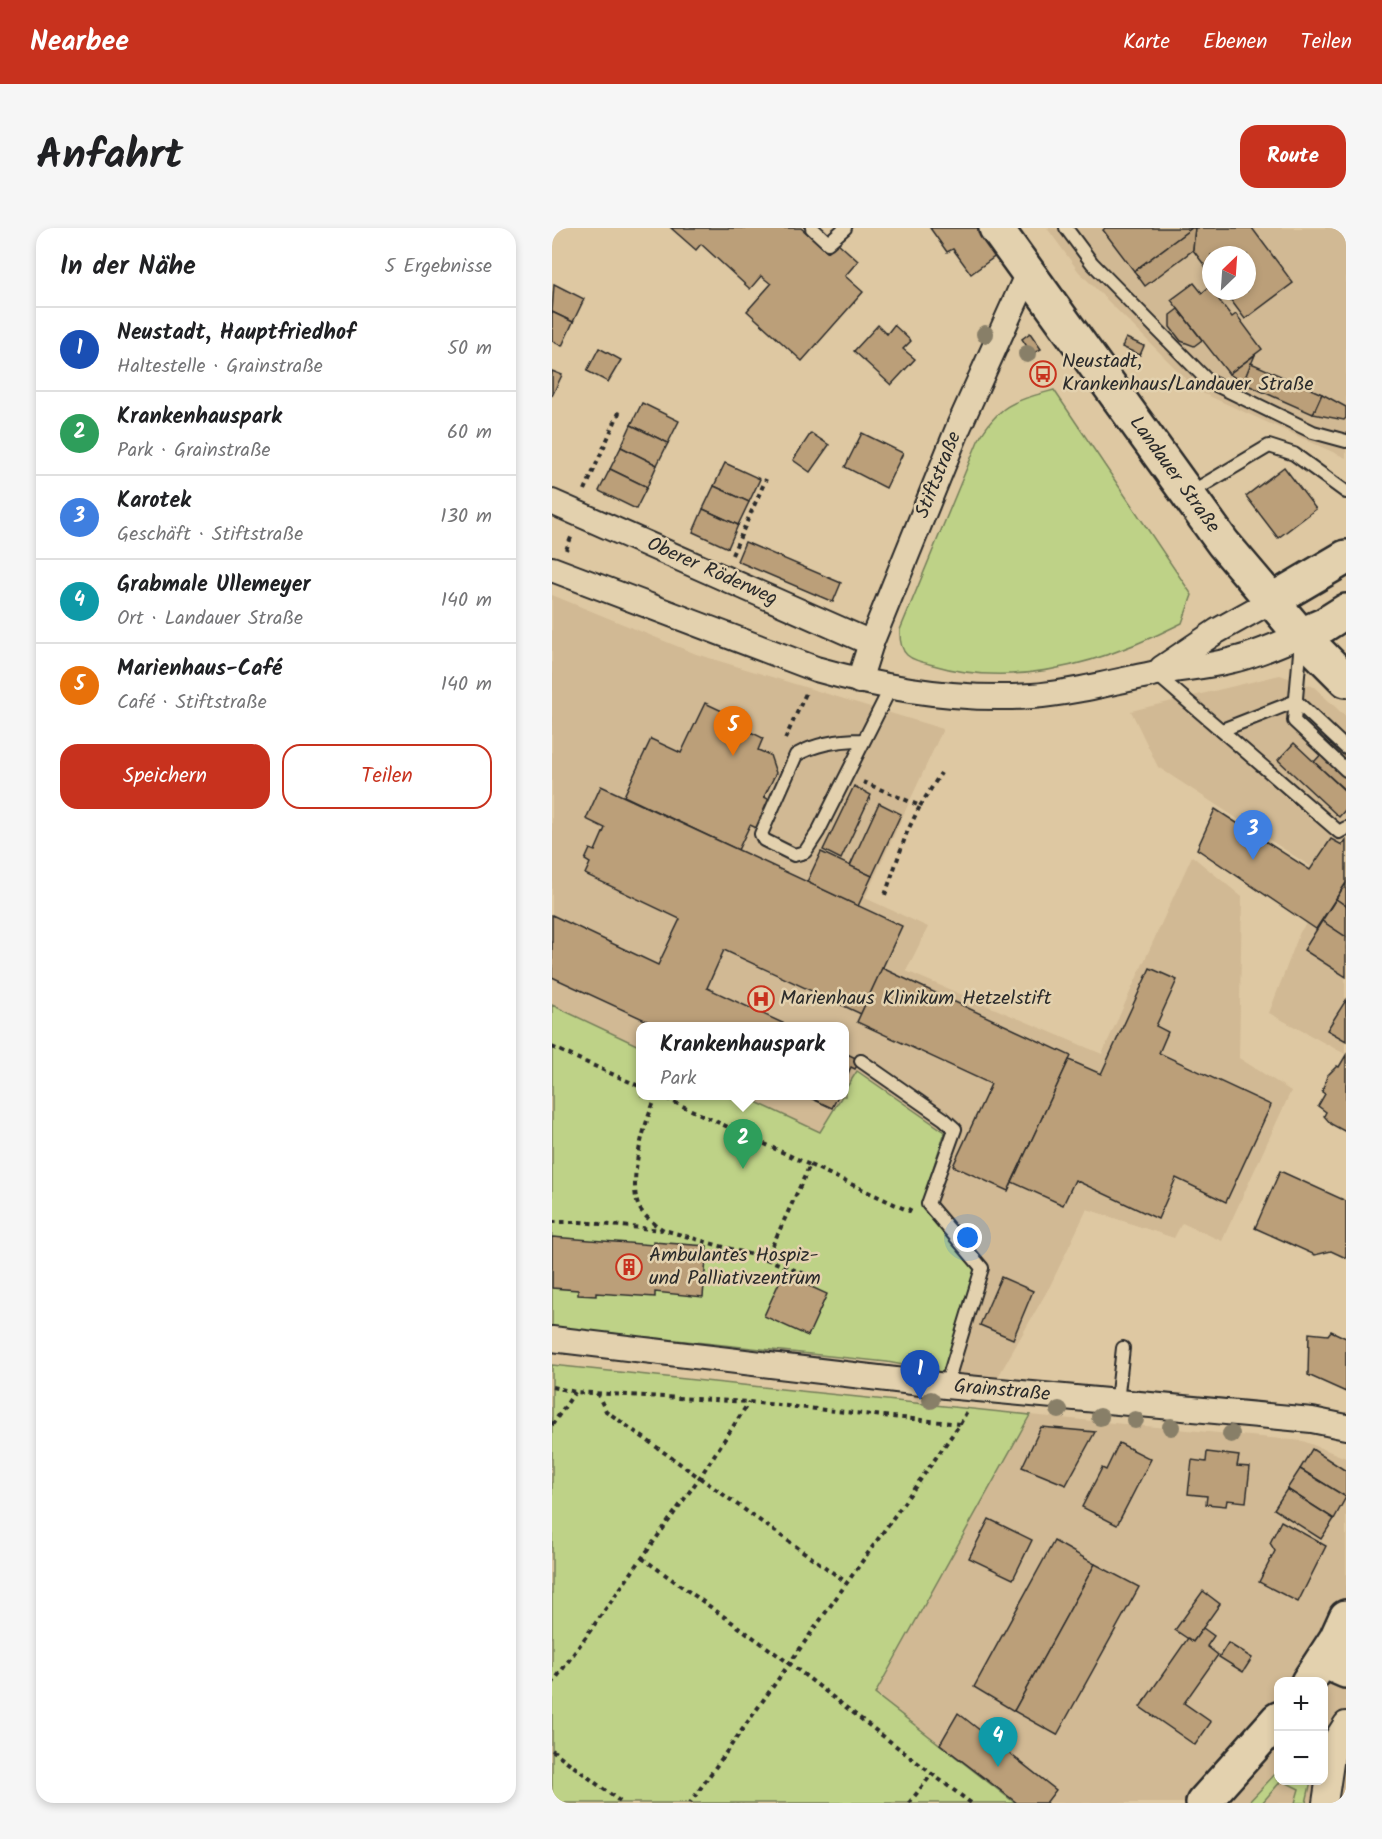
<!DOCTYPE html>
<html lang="de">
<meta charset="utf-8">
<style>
:root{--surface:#fff;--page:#f6f6f6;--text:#202124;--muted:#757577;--line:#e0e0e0;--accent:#c8321e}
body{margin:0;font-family:Kalam,sans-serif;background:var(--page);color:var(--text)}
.controls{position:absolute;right:18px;bottom:18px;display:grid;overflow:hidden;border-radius:12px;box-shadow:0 3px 9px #0003}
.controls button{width:54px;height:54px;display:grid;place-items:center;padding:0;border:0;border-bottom:2px solid var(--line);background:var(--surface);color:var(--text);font:30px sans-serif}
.compass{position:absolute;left:650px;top:18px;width:54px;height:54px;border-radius:50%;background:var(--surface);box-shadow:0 3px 9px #0003;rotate:25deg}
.you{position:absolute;left:416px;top:1010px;width:21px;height:21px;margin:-15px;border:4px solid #fff;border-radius:50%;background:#1a73e8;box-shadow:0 0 0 9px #1a73e833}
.badge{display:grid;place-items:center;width:39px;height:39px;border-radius:50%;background:var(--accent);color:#fff;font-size:20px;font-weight:700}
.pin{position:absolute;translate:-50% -50px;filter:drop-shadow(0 2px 3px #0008)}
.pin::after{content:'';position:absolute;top:32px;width:21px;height:18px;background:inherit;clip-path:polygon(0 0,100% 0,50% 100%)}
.popup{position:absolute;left:84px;top:794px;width:213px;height:78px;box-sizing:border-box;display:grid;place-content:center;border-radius:12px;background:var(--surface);filter:drop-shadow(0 2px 4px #0005);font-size:20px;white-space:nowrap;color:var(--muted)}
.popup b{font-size:22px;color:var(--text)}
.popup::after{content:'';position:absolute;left:50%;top:100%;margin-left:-12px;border:12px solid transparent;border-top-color:var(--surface)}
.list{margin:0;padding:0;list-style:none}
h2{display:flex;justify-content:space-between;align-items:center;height:78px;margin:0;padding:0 24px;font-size:26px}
h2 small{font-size:20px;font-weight:400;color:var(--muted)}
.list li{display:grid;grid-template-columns:39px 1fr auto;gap:18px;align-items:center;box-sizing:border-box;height:84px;padding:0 24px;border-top:2px solid var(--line)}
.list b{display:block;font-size:22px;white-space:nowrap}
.list p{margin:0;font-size:20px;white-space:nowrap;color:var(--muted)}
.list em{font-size:20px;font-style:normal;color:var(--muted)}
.actions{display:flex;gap:12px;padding:18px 24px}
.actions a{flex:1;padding:14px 0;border:2px solid var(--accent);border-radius:18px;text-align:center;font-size:21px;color:var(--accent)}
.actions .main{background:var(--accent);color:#fff}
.map{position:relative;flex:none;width:794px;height:1575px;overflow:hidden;border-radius:18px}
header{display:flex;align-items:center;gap:36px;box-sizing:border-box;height:84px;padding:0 30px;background:var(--accent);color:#fff}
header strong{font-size:28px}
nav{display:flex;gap:33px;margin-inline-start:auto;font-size:21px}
.intro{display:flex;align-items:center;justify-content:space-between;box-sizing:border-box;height:144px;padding:0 36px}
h1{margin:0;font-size:42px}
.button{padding:15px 27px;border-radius:18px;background:var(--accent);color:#fff;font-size:21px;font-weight:700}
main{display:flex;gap:36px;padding:0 36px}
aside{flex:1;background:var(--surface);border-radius:18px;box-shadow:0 3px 9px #0003}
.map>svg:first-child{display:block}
.built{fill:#d1b994;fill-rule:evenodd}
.green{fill:#bed287;stroke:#747e59;stroke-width:1.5}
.building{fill:#bb9f79;stroke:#2b2b2b;stroke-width:1.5}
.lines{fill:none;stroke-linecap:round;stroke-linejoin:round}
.lane-casing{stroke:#2b2b2b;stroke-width:16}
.street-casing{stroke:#2b2b2b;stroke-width:28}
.secondary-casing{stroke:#2b2b2b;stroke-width:38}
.primary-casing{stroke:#2b2b2b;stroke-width:38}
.path{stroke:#2b2b2b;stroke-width:4;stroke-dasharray:4.5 4.5;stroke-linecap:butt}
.lane{stroke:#e3d1ae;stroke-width:12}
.street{stroke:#e3d1ae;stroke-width:24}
.secondary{stroke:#e3d1ae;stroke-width:33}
.primary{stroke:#e3d1ae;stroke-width:33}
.tree{fill:#887f68}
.labels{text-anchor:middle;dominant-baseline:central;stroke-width:5;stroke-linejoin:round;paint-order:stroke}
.poi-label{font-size:20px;fill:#2b2b2b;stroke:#e3d1ae;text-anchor:start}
.street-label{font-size:20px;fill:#2b2b2b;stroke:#e3d1ae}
</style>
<header>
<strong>Nearbee</strong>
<nav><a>Karte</a><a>Ebenen</a><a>Teilen</a></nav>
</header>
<div class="intro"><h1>Anfahrt</h1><a class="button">Route</a></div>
<main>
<aside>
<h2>In der Nähe<small>5 Ergebnisse</small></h2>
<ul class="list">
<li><span class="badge" style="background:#1a4fb4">1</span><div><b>Neustadt, Hauptfriedhof</b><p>Haltestelle · Grainstraße</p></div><em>50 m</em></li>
<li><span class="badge" style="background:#2e9e5b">2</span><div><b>Krankenhauspark</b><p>Park · Grainstraße</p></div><em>60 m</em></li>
<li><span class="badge" style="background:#3f7fe0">3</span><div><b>Karotek</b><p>Geschäft · Stiftstraße</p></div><em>130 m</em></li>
<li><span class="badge" style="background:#0f9aa8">4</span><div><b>Grabmale Ullemeyer</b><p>Ort · Landauer Straße</p></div><em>140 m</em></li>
<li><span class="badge" style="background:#e8710a">5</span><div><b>Marienhaus-Café</b><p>Café · Stiftstraße</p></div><em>140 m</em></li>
</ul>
<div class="actions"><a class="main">Speichern</a><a>Teilen</a></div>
</aside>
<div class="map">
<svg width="794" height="1575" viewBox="0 0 794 1575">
<rect width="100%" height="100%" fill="#dec8a2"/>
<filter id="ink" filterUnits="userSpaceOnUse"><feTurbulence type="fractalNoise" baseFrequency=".0167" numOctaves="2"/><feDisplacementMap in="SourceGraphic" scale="12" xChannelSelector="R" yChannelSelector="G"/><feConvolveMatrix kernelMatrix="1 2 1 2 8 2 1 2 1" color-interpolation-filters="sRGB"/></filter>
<g filter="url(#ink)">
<g class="built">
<path d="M 495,0 L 794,0 L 794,230 L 646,163 L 527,44 ZM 659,27 L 695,27 L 695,63 L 659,63 Z"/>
<path d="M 0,367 L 144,426 L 391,501 L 313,670 L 376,699 L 354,743 L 550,826 L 640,628 L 690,669 L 687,830 L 739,863 L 670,1013 L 630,995 L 622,1010 L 535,981 L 498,1058 L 443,1154 L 335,1134 L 0,1099 ZM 89,798 L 293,798 L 293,868 L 89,868 Z"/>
<polygon points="728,447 762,459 794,489 793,826 717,785 748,704 784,655 606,539 579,483"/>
<path d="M 478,1187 L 751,1213 L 794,1230 L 794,1575 L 463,1575 L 323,1466 ZM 726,1454 L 772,1454 L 772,1552 L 726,1552 Z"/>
</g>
<g class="green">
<path d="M 502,162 L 640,367 L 630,395 C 555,433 465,462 381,437 C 358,431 347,429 348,402 L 426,213 C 447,176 462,173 502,162 Z"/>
<polygon points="0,777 89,819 89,868 191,868 268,904 290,868 293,868 293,862 305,843 393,904 369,977 423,1041 394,1145 335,1134 0,1099"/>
<polygon points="0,1137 478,1187 323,1466 463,1575 0,1575"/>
<polygon points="726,1543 726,1552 729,1553 710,1575 696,1575"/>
<polygon points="731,1553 759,1553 754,1575 743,1575 747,1561"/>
</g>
<g class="building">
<polygon points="119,0 249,0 276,24 285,14 306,33 293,48 311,64 250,133 195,83 219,56 209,48 198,61 149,16 144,22"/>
<polygon points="378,0 426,0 445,27 419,46 401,21 395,24"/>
<polygon points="553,0 640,0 582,43 551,2"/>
<polygon points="640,0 643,0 641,22 593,58 582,43"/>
<polygon points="643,0 700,0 741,55 693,91 672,63 695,63 695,27 659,27 659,46 641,22"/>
<polygon points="642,55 650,65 657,59 680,89 684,86 710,121 677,146 619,72"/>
<polygon points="2,56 32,71 21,94 0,84"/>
<polygon points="626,81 650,112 642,118 629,113 618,99 618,87"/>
<polygon points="0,84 21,94 10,118 0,113"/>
<polygon points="326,97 335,106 342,97 359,113 351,121 363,131 339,157 302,123"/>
<polygon points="478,105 489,121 480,126 470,111"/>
<polygon points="574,110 592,118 588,127 570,119"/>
<polygon points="47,120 69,132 56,154 35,143"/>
<polygon points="703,127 691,155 677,146"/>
<polygon points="699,135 770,166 761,186 691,155"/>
<polygon points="0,143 10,147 0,168"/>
<polygon points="770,166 794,179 794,190 792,192 761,186"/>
<polygon points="90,175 127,193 116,215 79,197"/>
<polygon points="79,197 116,215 105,237 69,219"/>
<polygon points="259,205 277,217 258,244 241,232"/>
<polygon points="310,205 351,225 334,260 293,239"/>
<polygon points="69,219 105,237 95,259 58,241"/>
<polygon points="173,235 208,251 197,274 162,258"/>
<polygon points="732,239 764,281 726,310 694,268"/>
<polygon points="58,241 95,259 84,281 47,263"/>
<polygon points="162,258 197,274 186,297 151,281"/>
<polygon points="151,281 186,297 176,320 141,304"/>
<polygon points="193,314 289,355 281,374 185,333"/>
<polygon points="153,475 183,489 180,495 211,510 206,522 218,527 224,545 212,569 222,574 209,602 198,597 186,622 72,568 99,511 129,525"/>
<polygon points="788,506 794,511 794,563 762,534"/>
<polygon points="742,515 794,564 794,581 787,589 726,532"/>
<polygon points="49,558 350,698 309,786 172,722 155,760 237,798 106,798 0,749 0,687 106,737 128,691 33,646 38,635 33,632 38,621 43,623 53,600 34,591"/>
<polygon points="302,558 319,567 289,631 271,622"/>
<polygon points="327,575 349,586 320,648 298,638"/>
<polygon points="663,581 758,642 779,611 790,617 794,612 794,655 764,701 645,621"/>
<polygon points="269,624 320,648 306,678 255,654"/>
<polygon points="794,655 794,678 784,671"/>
<polygon points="784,671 794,678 794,709 770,693"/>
<polygon points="770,693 794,709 794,749 752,722"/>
<polygon points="330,740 519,828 456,963 401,938 439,856 305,794"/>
<polygon points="598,740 625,752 604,798 616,804 607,825 719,877 674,974 624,950 606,991 523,952 511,977 460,954 517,832 549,846"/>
<polygon points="794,772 794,813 775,802"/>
<polygon points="293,825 308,832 303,841 299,839 293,852"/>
<polygon points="794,827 794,904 779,896 772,888 774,884 766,878 773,866 770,864 775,848 785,838 787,839"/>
<polygon points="254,868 286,868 280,880"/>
<polygon points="728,943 794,973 794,1030 779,1023 763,1027 703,1000"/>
<polygon points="0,1009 101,1017 101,1014 155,1018 151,1069 103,1064 103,1069 44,1065 44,1068 26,1067 26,1062 0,1060"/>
<polygon points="231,1046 275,1066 256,1108 212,1088"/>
<polygon points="449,1049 481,1063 461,1111 428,1097"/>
<polygon points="779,1103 794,1110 794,1164 756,1147 757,1105 776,1107"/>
<polygon points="489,1199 543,1204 514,1257 470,1239"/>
<polygon points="567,1215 599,1231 565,1297 530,1279 550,1240 554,1242"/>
<polygon points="760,1221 794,1243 794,1269 748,1241"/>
<polygon points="655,1224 687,1228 685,1238 698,1239 694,1274 675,1272 674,1278 654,1276 655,1268 636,1266 640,1232 654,1234"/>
<polygon points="748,1241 794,1269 782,1291 735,1261"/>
<polygon points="735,1261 782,1291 769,1311 722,1281"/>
<polygon points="437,1291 480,1312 461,1351 417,1330"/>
<polygon points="729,1293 774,1318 746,1374 707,1354 723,1323 718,1315"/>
<polygon points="502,1313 543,1336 462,1483 422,1459"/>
<polygon points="543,1336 587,1359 505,1507 462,1483"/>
<polygon points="651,1363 668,1376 641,1414 623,1402"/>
<polygon points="651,1400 662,1408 655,1418 666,1427 632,1475 659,1494 643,1517 588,1479 636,1410 641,1414"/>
<polygon points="676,1415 700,1430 691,1444 667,1429"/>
<polygon points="406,1485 504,1562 494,1575 465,1575 388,1516"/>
</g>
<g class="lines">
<g class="lane-casing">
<g id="lane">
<polyline points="260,0 276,15 293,0"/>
<polyline points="514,0 540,35 656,153 761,204 794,213"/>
<polyline points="638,265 717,218 742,226 794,264"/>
<polyline points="749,413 742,493 794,542"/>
<polyline points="604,446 787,604 794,600"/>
<polyline points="744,473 794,520"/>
<polyline points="670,502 744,473"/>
<path d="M 311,512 C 287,512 265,515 244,527 L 209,606 L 212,612 L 242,627 L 253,624 L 266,604 L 339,459"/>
<polyline points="309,833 392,891 403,901 376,976 430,1040 394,1158"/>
<polyline points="565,1174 571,1120"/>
</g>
</g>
<g class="street-casing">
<g id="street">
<polyline points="0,274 319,415"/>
<path d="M 0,341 L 264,441 C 334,461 407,473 480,468 C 520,465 561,454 600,446 C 627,440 655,439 681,432 C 704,427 727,416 749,407"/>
<polyline points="610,440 665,403 719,373"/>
<polyline points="307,453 319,415 407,198 476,45"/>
<polyline points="0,1111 394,1158 760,1192 794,1199"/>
<polyline points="773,1575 782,1515 794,1496"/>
</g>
</g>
<g class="secondary-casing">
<g id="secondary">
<polyline points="719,373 794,329"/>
<polyline points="749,407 772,397 794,383"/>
<polyline points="771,1433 794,1443"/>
</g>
</g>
<g class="primary-casing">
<g id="primary">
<polyline points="444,0 671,315 749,407 794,452"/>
<polyline points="756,1454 784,1411 794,1389"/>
<polyline points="651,1575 726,1491"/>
</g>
</g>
<g class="path">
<polyline points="33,262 69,180"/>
<polyline points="14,322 20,307"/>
<polyline points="180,327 214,251"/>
<polyline points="233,511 255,463"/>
<polyline points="311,554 368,578 355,604 333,667"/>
<polyline points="368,578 389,545"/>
<polyline points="0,819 89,859"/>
<path d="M 105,868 C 93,891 76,951 86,977 C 90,987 103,997 112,1002 L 214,1031 L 258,937 L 109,868"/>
<polyline points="258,937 357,983 359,979"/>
<polyline points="0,994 28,994 110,1002"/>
<polyline points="214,1031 261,1049"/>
<polyline points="0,1159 23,1164 197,1174 408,1196 138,1575"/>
<polyline points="45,1165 54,1183 294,1354"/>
<polyline points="408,1196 415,1183"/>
<polyline points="0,1197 23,1164"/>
<polyline points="90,1330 237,1435 380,1546"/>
<polyline points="0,1456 148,1249 197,1174"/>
<polyline points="0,1522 70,1575"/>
<polyline points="357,1575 380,1546 419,1575"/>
</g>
<use href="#lane" class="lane"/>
<use href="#street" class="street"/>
<use href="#secondary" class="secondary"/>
<use href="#primary" class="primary"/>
</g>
<g class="tree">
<circle cx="433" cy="106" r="9"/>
<circle cx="475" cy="126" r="9"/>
<circle cx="379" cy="1172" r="9"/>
<circle cx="507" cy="1182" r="9"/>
<circle cx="548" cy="1189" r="9"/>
<circle cx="583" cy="1192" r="9"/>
<circle cx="619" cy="1199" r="9"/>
<circle cx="679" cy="1206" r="9"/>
</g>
</g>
<defs>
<g id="bus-ring" transform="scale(1.35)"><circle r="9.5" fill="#e3d1ae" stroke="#c8321e" stroke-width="1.5"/><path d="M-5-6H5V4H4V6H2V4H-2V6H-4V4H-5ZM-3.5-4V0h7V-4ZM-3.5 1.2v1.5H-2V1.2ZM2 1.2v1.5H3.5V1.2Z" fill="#c8321e"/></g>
<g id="hospital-ring" transform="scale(1.35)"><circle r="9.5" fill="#e3d1ae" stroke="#c8321e" stroke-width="1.5"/><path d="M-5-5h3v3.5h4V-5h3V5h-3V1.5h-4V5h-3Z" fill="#c8321e"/></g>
<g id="building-ring" transform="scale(1.35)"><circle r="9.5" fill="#e3d1ae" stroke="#c8321e" stroke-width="1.5"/><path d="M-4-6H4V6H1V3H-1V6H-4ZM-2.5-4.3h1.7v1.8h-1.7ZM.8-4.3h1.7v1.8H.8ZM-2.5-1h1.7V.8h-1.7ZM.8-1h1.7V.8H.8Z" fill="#c8321e"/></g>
</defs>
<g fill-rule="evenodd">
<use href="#bus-ring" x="491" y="146"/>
<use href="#hospital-ring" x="209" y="771"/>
<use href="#building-ring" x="77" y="1039"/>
</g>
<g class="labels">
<g class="poi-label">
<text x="510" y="134">Neustadt,<tspan x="510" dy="23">Krankenhaus/Landauer Straße</tspan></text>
<text x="228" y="771">Marienhaus Klinikum Hetzelstift</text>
<text x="97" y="1028">Ambulantes Hospiz-<tspan x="97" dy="23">und Palliativzentrum</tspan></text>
</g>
<g class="street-label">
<text transform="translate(387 247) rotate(-68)">Stiftstraße</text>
<text transform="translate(622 247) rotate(54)">Landauer Straße</text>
<text transform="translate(160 344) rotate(24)">Oberer Röderweg</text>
<text transform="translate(450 1163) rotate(5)">Grainstraße</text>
</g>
</g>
</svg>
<div class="controls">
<button>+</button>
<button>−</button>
</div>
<svg class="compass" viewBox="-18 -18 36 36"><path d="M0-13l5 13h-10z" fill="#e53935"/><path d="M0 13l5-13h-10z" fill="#757577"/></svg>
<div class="you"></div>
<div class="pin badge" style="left:368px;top:1172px;background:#1a4fb4">1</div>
<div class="pin badge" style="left:191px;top:941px;background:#2e9e5b">2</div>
<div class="popup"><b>Krankenhauspark</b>Park</div>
<div class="pin badge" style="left:701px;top:632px;background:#3f7fe0">3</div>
<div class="pin badge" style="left:446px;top:1539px;background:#0f9aa8">4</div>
<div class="pin badge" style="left:181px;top:528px;background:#e8710a">5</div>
</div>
</main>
